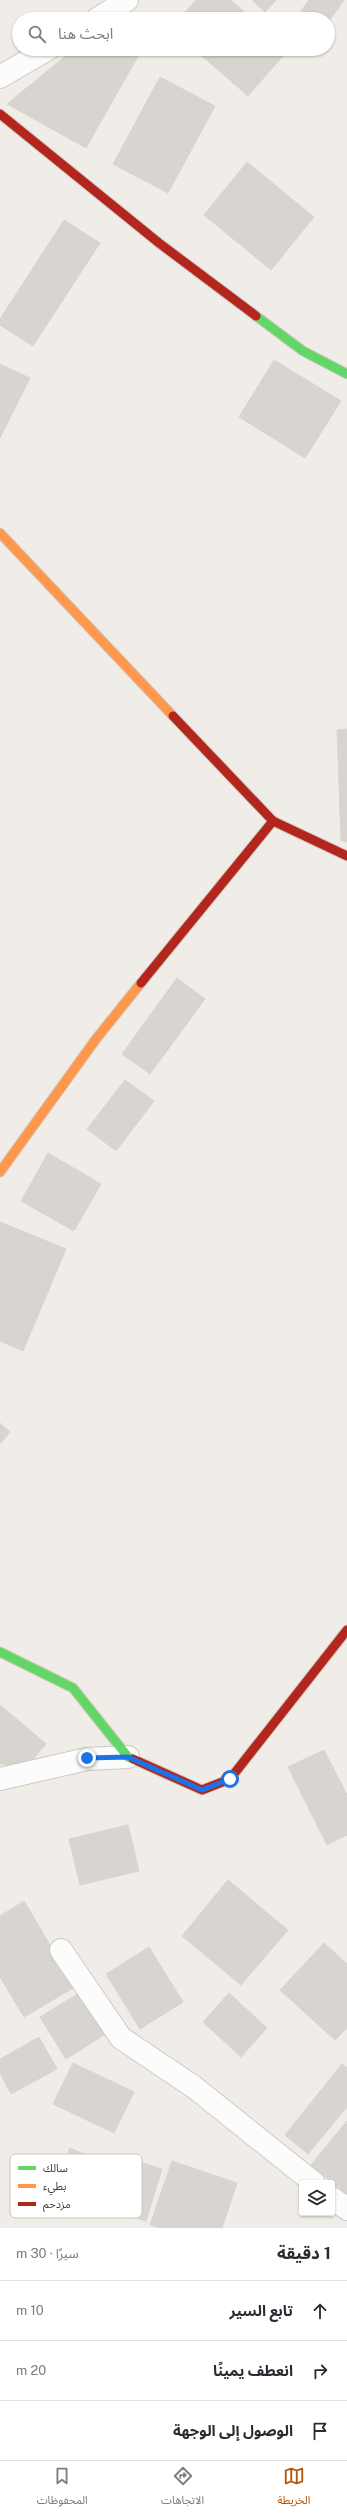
<!DOCTYPE html>
<html lang="ar">
<meta charset="utf-8">
<style>
:root{--surface:#fff;--page:#f2f2f3;--text:#2b2b33;--muted:#7c7c81;--line:#e1e1e2;--accent:#b45309}
body{margin:0;font-family:"Public Sans","Noto Sans Arabic",sans-serif;background:var(--page);color:var(--text);direction:rtl}
.controls{position:absolute;right:12px;bottom:12px;display:grid;overflow:hidden;border-radius:4px;box-shadow:0 1px 3px #0004}
.controls button{width:36px;height:36px;display:grid;place-items:center;padding:0;border:0;border-bottom:1px solid var(--line);background:var(--surface);color:var(--text);font:20px sans-serif}
.stop{position:absolute;width:12px;height:12px;margin:-9px;border:3px solid #1a73e8;border-radius:50%;background:#fff}
.stop.end{background:#1a73e8;border-color:#fff;box-shadow:0 1px 4px #0008}
.list{margin:0;padding:0;list-style:none}
h2{display:flex;justify-content:space-between;align-items:center;height:52px;margin:0;padding:0 16px;font-size:17px}
h2 small{font-size:13px;font-weight:400;color:var(--muted)}
.list li{display:grid;grid-template-columns:26px 1fr auto;gap:12px;align-items:center;box-sizing:border-box;height:60px;padding:0 16px;border-top:1px solid var(--line)}
.list b{display:block;font-size:15px;white-space:nowrap}
.list em{font-size:13px;font-style:normal;color:var(--muted)}
.icon{flex:none;width:22px;height:22px;fill:none;stroke:currentColor;stroke-width:2;stroke-linecap:round;stroke-linejoin:round}
.map{position:relative;flex:none;width:347px;height:2228px;overflow:hidden;direction:ltr}
.search{position:absolute;background:var(--surface);box-shadow:0 1px 3px #0004;left:12px;right:12px;top:12px;height:44px;display:flex;align-items:center;gap:10px;box-sizing:border-box;padding:0 14px;border-radius:22px;color:var(--muted);font-size:15px}
.sheet{height:232px;background:var(--surface)}
nav{display:flex;justify-content:space-around;align-items:center;box-sizing:border-box;height:56px;border-top:1px solid var(--line);background:var(--surface);font-size:11px;color:var(--muted)}
nav a{display:grid;justify-items:center;gap:2px}
nav .on{color:var(--accent)}
.map>svg:first-child{display:block}
.building{fill:#d8d4cf;stroke:#d9d4ce}
.lines{fill:none;stroke-linecap:round;stroke-linejoin:round}
.street-casing{stroke:#cdc9c4;stroke-width:24}
.fast-casing{stroke:#d2cabf;stroke-width:11}
.slow-casing{stroke:#d2cabf;stroke-width:11}
.jam-casing{stroke:#d2cabf;stroke-width:11}
.street{stroke:#fdfcfc;stroke-width:22}
.fast{stroke:#63d668;stroke-width:9}
.slow{stroke:#ff974d;stroke-width:9}
.jam{stroke:#b3261e;stroke-width:9}
.route{stroke:#1a73e8;stroke-width:5}
.key{fill:#fff;stroke:#c8c5c2;stroke-width:1}
.key-label{font-size:11px;fill:#473d34}
</style>
<div class="map">
<svg width="347" height="2228" viewBox="0 0 347 2228">
<rect width="100%" height="100%" fill="#f0ede8"/>
<g class="building">
<polygon points="196,0 231,0 252,19 179,19"/>
<polygon points="252,0 276,0 265,12"/>
<polygon points="309,0 344,0 328,23 328,19 295,19"/>
<polygon points="74,49 142,49 86,148 7,104"/>
<polygon points="194,49 287,49 288,50 248,96"/>
<polygon points="160,77 215,106 168,193 113,164"/>
<polygon points="247,162 314,217 271,270 204,215"/>
<polygon points="64,220 100,243 33,346 0,325 0,319"/>
<polygon points="274,360 341,401 305,458 239,417"/>
<polygon points="0,364 30,378 0,438"/>
<polygon points="347,729 347,842 341,840 337,730"/>
<polygon points="177,978 205,999 150,1074 122,1054"/>
<polygon points="125,1080 154,1101 116,1151 87,1129"/>
<polygon points="48,1153 101,1184 74,1231 21,1201"/>
<polygon points="0,1222 66,1249 23,1351 0,1341"/>
<polygon points="0,1423 10,1432 0,1444"/>
<polygon points="0,1705 46,1744 27,1766 0,1764"/>
<polygon points="324,1750 347,1795 347,1835 327,1845 288,1767"/>
<polygon points="128,1825 139,1871 80,1885 69,1839"/>
<polygon points="228,1880 288,1930 241,1985 182,1936"/>
<polygon points="24,1901 75,1987 24,2017 0,1977 0,1916"/>
<polygon points="324,1943 347,1964 347,2028 335,2040 280,1990"/>
<polygon points="149,1947 183,2002 140,2029 106,1974"/>
<polygon points="81,1992 107,2033 66,2059 40,2017"/>
<polygon points="229,1993 267,2028 241,2057 203,2022"/>
<polygon points="39,2037 57,2069 11,2094 0,2073 0,2059"/>
<polygon points="73,2063 134,2092 114,2133 53,2104"/>
<polygon points="342,2064 347,2068 347,2107 308,2154 285,2135"/>
<polygon points="347,2121 347,2194 311,2165"/>
<polygon points="70,2148 117,2168 98,2211 52,2191"/>
<polygon points="130,2159 162,2169 146,2221 114,2211"/>
<polygon points="172,2161 237,2183 222,2228 160,2228 150,2225"/>
</g>
<g class="lines">
<g class="street-casing">
<g id="street">
<polyline points="97,19 127,0"/>
<polyline points="0,77 48,49"/>
<polyline points="0,1779 87,1759 128,1757"/>
<polyline points="61,1950 121,2038 194,2087 314,2183"/>
<polyline points="332,2198 347,2209"/>
</g>
</g>
<g class="fast-casing">
<g id="fast">
<polyline points="256,316 303,351 347,374"/>
<polyline points="0,1652 73,1688 128,1757 133,1759"/>
</g>
</g>
<g class="slow-casing">
<g id="slow">
<polyline points="0,533 173,716"/>
<polyline points="0,1172 96,1039 141,983"/>
</g>
</g>
<g class="jam-casing">
<g id="jam">
<polyline points="0,114 159,243 256,316"/>
<polyline points="173,716 273,821 347,856"/>
<polyline points="141,983 273,821"/>
<polyline points="133,1759 202,1790 230,1779 347,1630"/>
</g>
</g>
<use href="#street" class="street"/>
<use href="#fast" class="fast"/>
<use href="#slow" class="slow"/>
<use href="#jam" class="jam"/>
</g>
<g class="lines">
<polyline class="route" points="87,1758 128,1757 202,1790 230,1779"/>
</g>
<rect x="10" y="2154" width="132" height="64" rx="6" class="key"/>
<rect x="18" y="2166" width="18" height="4" fill="#63d668"/>
<rect x="18" y="2184" width="18" height="4" fill="#ff974d"/>
<rect x="18" y="2202" width="18" height="4" fill="#b3261e"/>
<g class="key-label">
<text x="43" y="2172">سالك</text>
<text x="43" y="2190">بطيء</text>
<text x="43" y="2208">مزدحم</text>
</g>
</svg>
<div class="controls">
<button><svg class="icon" aria-label="layers" viewBox="0 0 24 24"><path d="M12 4l9 5-9 5-9-5zM3 14l9 5 9-5"/></svg></button>
</div>
<div class="stop" style="left:230px;top:1779px"></div>
<div class="stop end" style="left:87px;top:1758px"></div>
<div class="search"><svg class="icon" aria-label="search" viewBox="0 0 24 24"><circle cx="10" cy="10" r="6"/><path d="M15 15l6 6"/></svg>ابحث هنا</div>
</div>
<section class="sheet">
<h2>1 دقيقة<small>سيرًا · 30 m</small></h2>
<ul class="list">
<li><svg class="icon" aria-label="ahead" viewBox="0 0 24 24"><path d="M12 20V5M6 11l6-6 6 6"/></svg><div><b>تابع السير</b></div><em>10 m</em></li>
<li><svg class="icon" aria-label="right" viewBox="0 0 24 24"><path d="M7 20v-9h11M14 6l5 5-5 5"/></svg><div><b>انعطف يمينًا</b></div><em>20 m</em></li>
<li><svg class="icon" aria-label="arrive" viewBox="0 0 24 24"><path d="M6 21V4h12l-3 4 3 4H6"/></svg><div><b>الوصول إلى الوجهة</b></div></li>
</ul>
</section>
<nav>
<a class="on"><svg class="icon" aria-label="map" viewBox="0 0 24 24"><path d="M3 6l6-2 6 2 6-2v14l-6 2-6-2-6 2zM9 4v14M15 6v14"/></svg>الخريطة</a>
<a><svg class="icon" aria-label="directions" viewBox="0 0 24 24"><path d="M12 3l9 9-9 9-9-9zM9 14v-3h6M13 9l2 2-2 2"/></svg>الاتجاهات</a>
<a><svg class="icon" aria-label="saved" viewBox="0 0 24 24"><path d="M7 4h10v16l-5-4-5 4z"/></svg>المحفوظات</a>
</nav>
